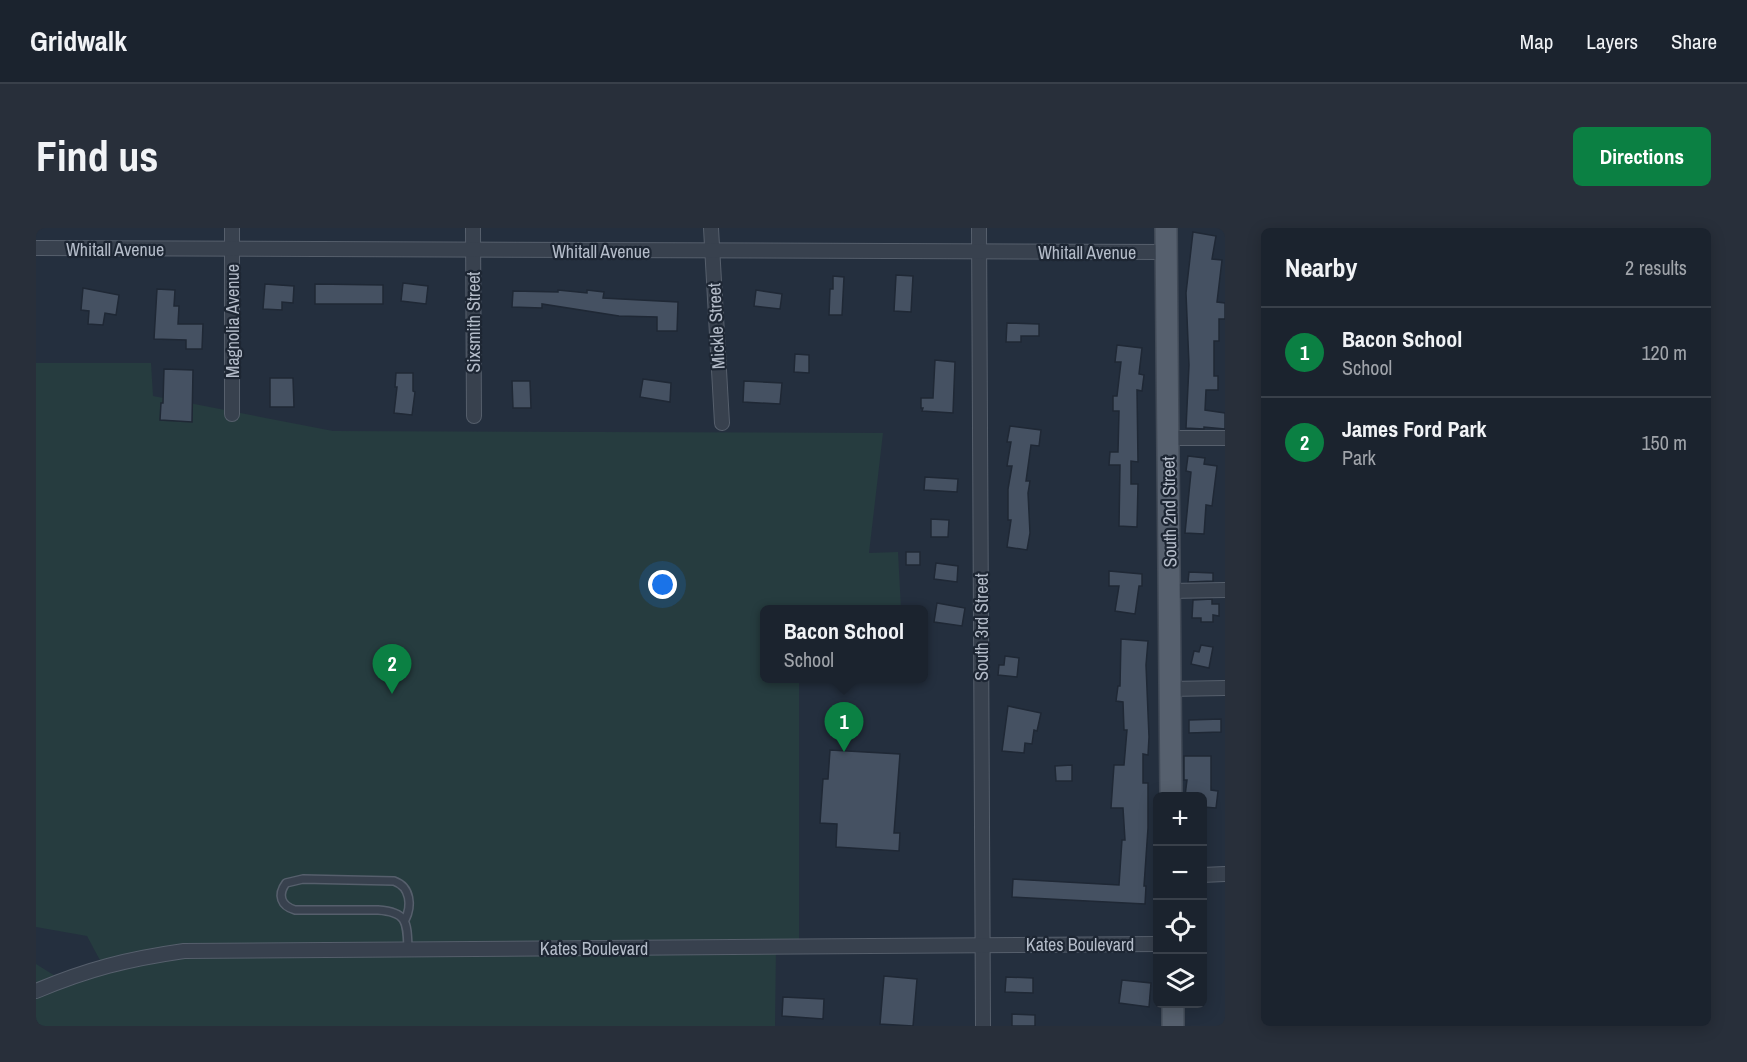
<!DOCTYPE html>
<meta charset="utf-8">
<style>
:root{--surface:#1b232e;--page:#282f3a;--text:#f1f3f6;--muted:#a0a4aa;--line:#39404a;--accent:#0b8043}
body{margin:0;font-family:"Archivo Narrow",sans-serif;background:var(--page);color:var(--text)}
.controls{position:absolute;right:18px;bottom:18px;display:grid;overflow:hidden;border-radius:9px;box-shadow:0 3px 15px #0003}
.controls button{width:54px;height:54px;display:grid;place-items:center;padding:0;border:0;border-bottom:2px solid var(--line);background:var(--surface);color:var(--text);font:30px sans-serif}
.you{position:absolute;left:627px;top:357px;width:21px;height:21px;margin:-15px;border:4px solid #fff;border-radius:50%;background:#1a73e8;box-shadow:0 0 0 9px #1a73e833}
.badge{display:grid;place-items:center;width:39px;height:39px;border-radius:50%;background:var(--accent);color:#fff;font-size:20px;font-weight:700}
.pin{position:absolute;translate:-50% -50px;filter:drop-shadow(0 2px 3px #0008)}
.pin::after{content:'';position:absolute;top:32px;width:21px;height:18px;background:inherit;clip-path:polygon(0 0,100% 0,50% 100%)}
.popup{position:absolute;left:724px;top:377px;width:168px;height:78px;box-sizing:border-box;display:grid;place-content:center;border-radius:9px;background:var(--surface);filter:drop-shadow(0 2px 4px #0005);font-size:20px;white-space:nowrap;color:var(--muted)}
.popup b{font-size:22px;color:var(--text)}
.popup::after{content:'';position:absolute;left:50%;top:100%;margin-left:-12px;border:12px solid transparent;border-top-color:var(--surface)}
.list{margin:0;padding:0;list-style:none}
h2{display:flex;justify-content:space-between;align-items:center;height:78px;margin:0;padding:0 24px;font-size:26px}
h2 small{font-size:20px;font-weight:400;color:var(--muted)}
.list li{display:grid;grid-template-columns:39px 1fr auto;gap:18px;align-items:center;box-sizing:border-box;height:90px;padding:0 24px;border-top:2px solid var(--line)}
.list b{display:block;font-size:22px;white-space:nowrap}
.list p{margin:0;font-size:20px;white-space:nowrap;color:var(--muted)}
.list em{font-size:20px;font-style:normal;color:var(--muted)}
.icon{flex:none;width:33px;height:33px;fill:none;stroke:currentColor;stroke-width:2;stroke-linecap:round;stroke-linejoin:round}
.map{position:relative;flex:none;width:1189px;height:798px;overflow:hidden;border-radius:9px}
header{display:flex;align-items:center;gap:36px;box-sizing:border-box;height:84px;padding:0 30px;background:var(--surface);border-bottom:2px solid var(--line)}
header strong{font-size:28px}
nav{display:flex;gap:33px;margin-inline-start:auto;font-size:21px}
.intro{display:flex;align-items:center;justify-content:space-between;box-sizing:border-box;height:144px;padding:0 36px}
h1{margin:0;font-size:42px}
.button{padding:15px 27px;border-radius:9px;background:var(--accent);color:#fff;font-size:21px;font-weight:700}
main{display:flex;gap:36px;padding:0 36px}
aside{flex:1;background:var(--surface);border-radius:9px;box-shadow:0 3px 15px #0003}
.map>svg:first-child{display:block}
.green{fill:#263c3f}
.building{fill:#455162;stroke:#1f2835;stroke-width:1.5}
.lines{fill:none;stroke-linecap:round;stroke-linejoin:round}
.lane-casing{stroke:#565f6c;stroke-width:10}
.street-casing{stroke:#565f6c;stroke-width:16}
.primary-casing{stroke:#414a57;stroke-width:24}
.lane{stroke:#38414e;stroke-width:7}
.street{stroke:#38414e;stroke-width:14}
.primary{stroke:#56606e;stroke-width:21}
.labels{text-anchor:middle;dominant-baseline:central;stroke-width:4.5;stroke-linejoin:round;paint-order:stroke}
.street-label{font-size:18px;fill:#b4bcc9;stroke:#1d2633}
</style>
<header>
<strong>Gridwalk</strong>
<nav><a>Map</a><a>Layers</a><a>Share</a></nav>
</header>
<div class="intro"><h1>Find us</h1><a class="button">Directions</a></div>
<main>
<div class="map">
<svg width="1189" height="798" viewBox="0 0 1189 798">
<rect width="100%" height="100%" fill="#242f3e"/>
<polygon class="green" points="0,135 115,135 117,168 297,203 847,205 833,325 862,324 865,381 728,382 728,450 763,451 763,718 740,718 739,798 0,798 0,736 24,751 66,736 51,708 0,699"/>
<g class="building">
<polygon points="1157,4 1180,8 1176,31 1186,32 1181,74 1189,75 1189,91 1183,91 1183,113 1178,113 1178,148 1182,148 1182,162 1170,162 1169,182 1189,185 1189,201 1168,199 1168,201 1150,200 1153,137 1150,65"/>
<polygon points="860,47 877,48 875,84 858,83"/>
<polygon points="797,48 808,49 806,87 793,87 794,61 797,61"/>
<polygon points="367,55 392,58 390,76 365,73"/>
<polygon points="229,56 258,58 257,75 246,74 246,82 227,81"/>
<polygon points="279,56 347,57 347,76 279,76"/>
<polygon points="47,60 83,67 80,87 69,85 67,97 52,96 53,83 45,82"/>
<polygon points="121,61 139,62 138,78 143,78 142,96 167,96 166,121 150,121 150,112 118,111"/>
<polygon points="522,62 551,65 551,62 568,64 567,70 642,74 641,103 621,103 621,89 583,88 506,76 506,80 476,79 477,63 522,64"/>
<polygon points="720,62 746,66 744,81 718,78"/>
<polygon points="971,95 1003,96 1003,108 985,108 985,114 970,114"/>
<polygon points="1081,117 1106,120 1103,146 1108,147 1106,163 1101,162 1102,234 1095,233 1095,256 1102,256 1101,299 1083,298 1084,237 1073,237 1074,224 1082,224 1083,183 1077,183 1077,168 1081,168 1085,134 1079,134"/>
<polygon points="759,126 773,127 773,145 758,144"/>
<polygon points="899,132 919,134 917,185 886,183 887,180 885,180 885,170 897,170"/>
<polygon points="128,141 157,142 156,194 124,192 125,175 127,175"/>
<polygon points="360,145 377,145 377,163 379,164 376,187 358,185 361,159 359,159"/>
<polygon points="234,150 257,150 258,179 234,179"/>
<polygon points="607,151 635,155 634,174 604,169"/>
<polygon points="476,153 494,153 495,180 477,180"/>
<polygon points="708,153 746,155 744,176 707,174"/>
<polygon points="974,198 1005,202 1003,218 995,217 990,253 994,253 992,265 994,305 991,322 971,319 975,292 972,292 972,261 976,238 971,238 975,214 971,214"/>
<polygon points="1152,228 1169,230 1168,236 1181,238 1176,278 1170,277 1168,306 1149,305 1155,244 1150,243"/>
<polygon points="889,249 922,251 921,264 888,262"/>
<polygon points="895,291 913,292 912,309 895,309"/>
<rect x="870" y="324" width="14" height="13"/>
<polygon points="900,335 922,338 921,354 898,351"/>
<polygon points="1073,343 1106,346 1106,358 1103,358 1099,386 1079,383 1083,358 1073,358"/>
<polygon points="1153,344 1177,345 1177,353 1152,354"/>
<polygon points="1176,371 1176,376 1183,376 1183,388 1177,387 1177,394 1165,394 1165,390 1156,390 1157,372"/>
<polygon points="901,375 929,380 926,398 898,394"/>
<polygon points="1085,411 1112,413 1110,437 1113,509 1112,527 1107,526 1107,555 1112,555 1112,600 1108,658 1110,658 1109,676 976,669 977,651 1083,657 1086,612 1089,612 1087,580 1075,580 1078,537 1088,537 1091,502 1088,502 1087,474 1080,473 1082,458 1084,458"/>
<polygon points="1165,417 1177,419 1173,440 1155,436 1158,423 1163,424"/>
<polygon points="969,428 983,430 981,449 962,447 963,437 968,437"/>
<polygon points="972,478 1005,485 1001,503 998,502 996,516 989,515 988,525 966,523"/>
<polygon points="1185,491 1185,504 1153,505 1153,492"/>
<polygon points="794,522 864,526 858,605 864,605 863,623 800,619 801,596 784,595 787,551 792,551"/>
<polygon points="1148,528 1175,528 1175,562 1182,563 1180,580 1167,579 1167,568 1149,568 1151,552 1148,552"/>
<polygon points="1036,537 1036,553 1020,553 1019,538"/>
<polygon points="848,748 881,751 877,798 844,796"/>
<polygon points="970,749 997,750 997,765 969,764"/>
<polygon points="1086,752 1115,755 1113,779 1083,775"/>
<polygon points="747,769 788,771 787,791 746,788"/>
<polygon points="976,786 999,787 999,798 976,798"/>
</g>
<g class="lines">
<g class="lane-casing">
<path id="lane" d="M 369,692 C 376,678 375,659 358,653 L 267,651 L 250,655 C 241,667 245,678 259,682 L 342,682 C 372,684 371,695 372,721"/>
</g>
<g class="street-casing">
<g id="street">
<polyline points="196,0 196,186"/>
<polyline points="437,0 438,188"/>
<polyline points="675,0 686,195"/>
<polyline points="943,0 947,798"/>
<polyline points="0,20 1130,24"/>
<polyline points="1132,210 1189,210"/>
<polyline points="1134,363 1189,362"/>
<polyline points="1133,461 1189,460"/>
<polyline points="1166,647 1189,646"/>
<path d="M 0,763 C 52,741 92,731 148,723 L 1122,716"/>
</g>
</g>
<g class="primary-casing">
<g id="primary">
<polyline points="1130,0 1135,568"/>
<polyline points="1137,776 1137,798"/>
</g>
</g>
<use href="#lane" class="lane"/>
<use href="#street" class="street"/>
<use href="#primary" class="primary"/>
</g>
<g class="labels">
<g class="street-label">
<text x="79" y="21">Whitall Avenue</text>
<text x="565" y="23">Whitall Avenue</text>
<text x="1051" y="24">Whitall Avenue</text>
<text transform="translate(196 93) rotate(-90)">Magnolia Avenue</text>
<text transform="translate(437 94) rotate(-90)">Sixsmith Street</text>
<text transform="translate(680 98) rotate(-93)">Mickle Street</text>
<text transform="translate(1133 284) rotate(-91)">South 2nd Street</text>
<text transform="translate(945 399) rotate(-90)">South 3rd Street</text>
<text x="1044" y="716">Kates Boulevard</text>
<text x="558" y="720">Kates Boulevard</text>
</g>
</g>
</svg>
<div class="controls">
<button>+</button>
<button>−</button>
<button><svg class="icon" aria-label="locate" viewBox="0 0 24 24"><circle cx="12" cy="12" r="6"/><path d="M12 2v4M12 18v4M2 12h4M18 12h4"/></svg></button>
<button><svg class="icon" aria-label="layers" viewBox="0 0 24 24"><path d="M12 4l9 5-9 5-9-5zM3 14l9 5 9-5"/></svg></button>
</div>
<div class="you"></div>
<div class="pin badge" style="left:808px;top:524px">1</div>
<div class="popup"><b>Bacon School</b>School</div>
<div class="pin badge" style="left:356px;top:466px">2</div>
</div>
<aside>
<h2>Nearby<small>2 results</small></h2>
<ul class="list">
<li><span class="badge">1</span><div><b>Bacon School</b><p>School</p></div><em>120 m</em></li>
<li><span class="badge">2</span><div><b>James Ford Park</b><p>Park</p></div><em>150 m</em></li>
</ul>
</aside>
</main>
